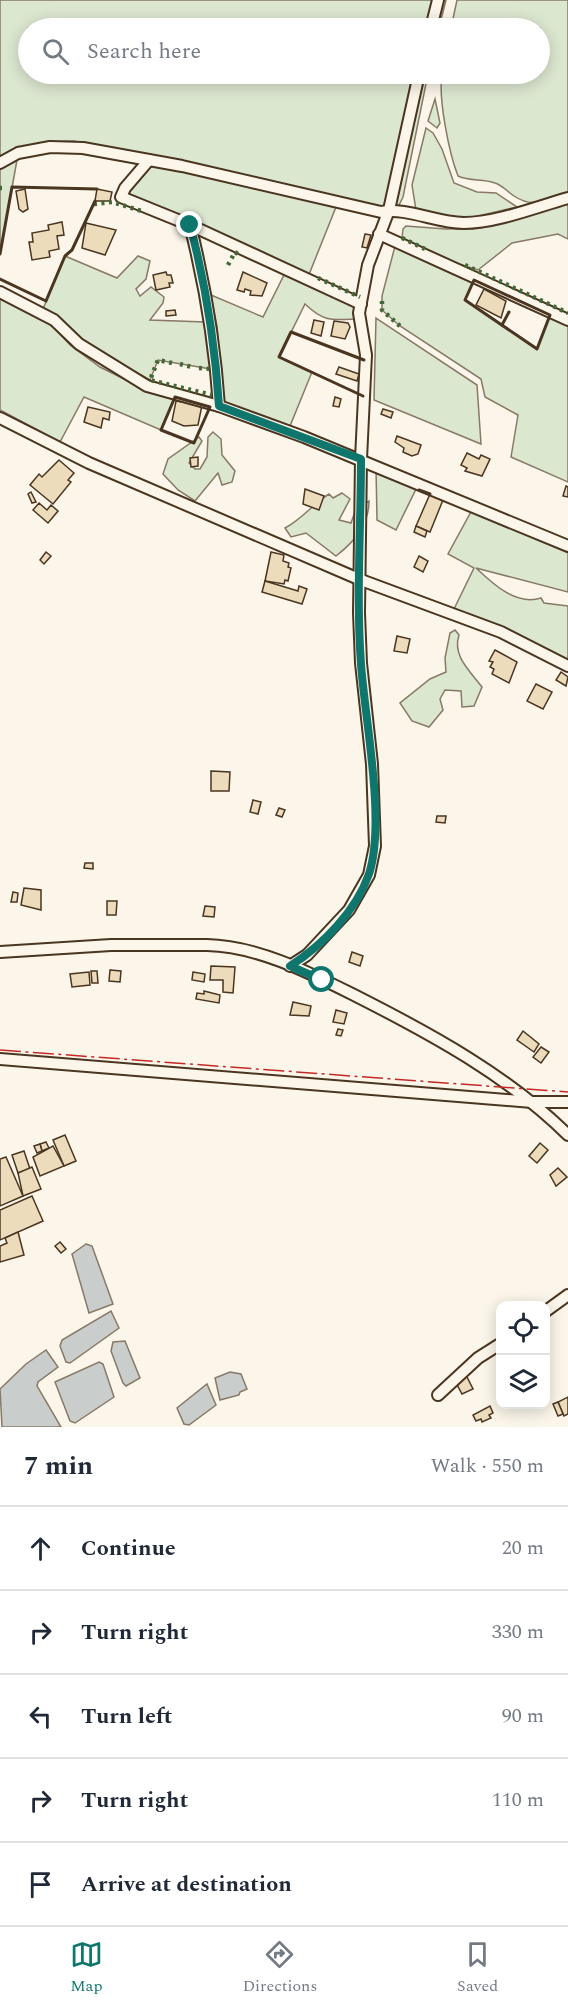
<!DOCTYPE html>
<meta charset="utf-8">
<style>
:root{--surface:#fff;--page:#f2f2f3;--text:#1f2937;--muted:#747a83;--line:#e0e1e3;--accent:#0f766e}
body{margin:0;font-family:Spectral,serif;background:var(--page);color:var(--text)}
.controls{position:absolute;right:18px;bottom:18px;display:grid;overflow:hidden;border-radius:12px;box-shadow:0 3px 15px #0003}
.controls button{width:54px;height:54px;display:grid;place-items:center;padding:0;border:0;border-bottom:2px solid var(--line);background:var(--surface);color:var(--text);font:30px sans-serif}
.stop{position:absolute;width:18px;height:18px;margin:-14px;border:4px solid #0f766e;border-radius:50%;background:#fff}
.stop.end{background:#0f766e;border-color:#fff;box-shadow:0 2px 6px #0008}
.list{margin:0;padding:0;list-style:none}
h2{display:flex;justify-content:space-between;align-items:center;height:78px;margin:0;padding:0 24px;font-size:26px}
h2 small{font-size:20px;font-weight:400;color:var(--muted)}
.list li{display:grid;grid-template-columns:39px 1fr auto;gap:18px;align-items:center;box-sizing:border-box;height:84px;padding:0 24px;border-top:2px solid var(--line)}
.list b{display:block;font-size:22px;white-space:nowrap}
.list em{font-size:20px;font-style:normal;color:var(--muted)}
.icon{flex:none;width:33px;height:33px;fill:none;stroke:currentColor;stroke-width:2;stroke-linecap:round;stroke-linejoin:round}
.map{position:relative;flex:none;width:568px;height:1427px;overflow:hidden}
.search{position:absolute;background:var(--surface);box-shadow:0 3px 15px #0003;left:18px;right:18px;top:18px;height:66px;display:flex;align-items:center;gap:15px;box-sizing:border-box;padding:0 21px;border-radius:33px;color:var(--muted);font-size:22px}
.sheet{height:498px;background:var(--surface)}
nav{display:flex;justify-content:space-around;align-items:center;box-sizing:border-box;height:84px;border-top:2px solid var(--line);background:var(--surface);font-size:16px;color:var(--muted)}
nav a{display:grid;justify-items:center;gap:3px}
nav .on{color:var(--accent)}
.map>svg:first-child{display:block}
.green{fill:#dce7d0;stroke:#887966;stroke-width:1.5}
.water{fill:#c9cecd;stroke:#887966;stroke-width:1.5}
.building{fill:#ecdcbc;stroke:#4a3520;stroke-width:1.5}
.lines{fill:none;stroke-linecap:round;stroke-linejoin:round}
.minor-casing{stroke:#4a3520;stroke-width:14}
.minor{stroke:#fbf6e9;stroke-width:10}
.hedge{stroke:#436837;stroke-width:4.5;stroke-dasharray:3 4.5;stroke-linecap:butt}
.wall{stroke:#4a3520;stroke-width:3}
.power{stroke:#c62828;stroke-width:1.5;stroke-dasharray:21 4.5 3 4.5;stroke-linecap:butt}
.route{stroke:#0f766e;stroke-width:8}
</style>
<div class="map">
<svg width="568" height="1427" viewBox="0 0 568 1427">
<rect width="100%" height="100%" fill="#fbf6e9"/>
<g class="green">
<path d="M 0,0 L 446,0 L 439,28 L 28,28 L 28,74 L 428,74 L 403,197 L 398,207 L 385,208 L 74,141 C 46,141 26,143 0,156 Z"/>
<path d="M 457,0 L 568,0 L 568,193 C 547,198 535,210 514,196 C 508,192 502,185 495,183 C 482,178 471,182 458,176 C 449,153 438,98 442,74 L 540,74 L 540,28 L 451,28 Z"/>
<polygon points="435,99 440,123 437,128 428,121"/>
<polygon points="426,128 433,133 442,149 454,183 477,192 496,193 517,207 465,219 426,214 416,210 412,185"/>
<polygon points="17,160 0,254 0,169"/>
<polygon points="152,165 336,207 308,277 196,223 127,195"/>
<polygon points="568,203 568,239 558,234 512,243 478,270 450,261 402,238 403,229 406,226 446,229 480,228"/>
<polygon points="395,246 425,261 474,280 465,300 537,348 550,315 568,324 568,482 511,457 518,415 485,397 481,379 400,326 382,310 382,296"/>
<polygon points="65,256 117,278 138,256 150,261 146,279 136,289 140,296 151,287 164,297 163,303 150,320 205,322 211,369 158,360 150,380 81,342 43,309"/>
<path d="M 284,275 L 359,307 L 356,319 C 331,320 324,322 305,304 L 279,357 L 312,372 L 290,426 L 227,405 L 222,400 L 217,327 L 211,295 L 263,317 Z"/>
<polygon points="0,296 49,322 70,345 100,367 148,391 175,397 161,430 84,397 60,442 0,410"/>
<polygon points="376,318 477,385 481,444 374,400"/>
<polygon points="213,432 221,439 222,455 235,471 232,482 222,485 218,473 195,501 178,490 163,474 168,459 199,437 202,441 189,463 195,469 200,469 207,457 208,437"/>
<polygon points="376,468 417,487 396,530 377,520"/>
<path d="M 342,493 L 350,499 L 339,520 L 351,523 L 356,509 L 369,501 C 369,525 354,542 336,556 L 306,533 L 291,537 L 285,528 C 302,519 313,504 329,494 L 333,498 Z"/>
<path d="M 472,510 L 568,550 L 568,592 L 476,568 C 493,584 516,606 541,598 L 544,603 L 568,606 L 568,660 L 485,620 L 454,609 L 474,568 L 448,554 Z"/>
<path d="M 455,630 L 459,635 C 452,656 470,671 482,687 L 474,706 L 462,707 L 461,691 L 445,690 L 440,699 L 443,710 L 429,727 L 412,721 L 400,703 L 430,679 L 446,672 L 445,658 L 450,633 Z"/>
</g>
<g class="water">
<polygon points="86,1244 92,1246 113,1304 89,1313 72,1254"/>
<polygon points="111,1311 119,1328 70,1363 66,1362 60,1346 62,1340"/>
<polygon points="125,1341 140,1378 126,1386 123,1383 111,1351 113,1342"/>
<polygon points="46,1350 58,1367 38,1382 37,1386 61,1427 2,1427 0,1389 26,1364"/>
<polygon points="99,1362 103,1364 114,1397 75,1423 70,1421 55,1382"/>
<polygon points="230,1372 241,1374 247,1389 240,1392 239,1395 220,1400 215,1378"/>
<polygon points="207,1384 216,1405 189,1425 184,1424 177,1408"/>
</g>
<g class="building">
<polygon points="25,189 28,209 23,212 19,209 16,191"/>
<polygon points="97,189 112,192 110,201 95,201"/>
<polygon points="62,222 64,235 57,236 59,249 49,251 50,257 32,260 29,242 33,242 32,233 49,230 48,225"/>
<polygon points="86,223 116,230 105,255 82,248"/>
<polygon points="365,234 371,235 367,248 362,247"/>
<polygon points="166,272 167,275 171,275 173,283 169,283 170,287 156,290 153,275"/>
<polygon points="243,272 267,283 262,296 250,295 251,291 245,289 244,292 237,290"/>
<polygon points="484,289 506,301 501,318 476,305"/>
<polygon points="175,310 176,315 166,316 166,311"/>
<polygon points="314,320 324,322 321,336 311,333"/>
<polygon points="334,321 348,323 350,327 345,339 331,336"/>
<polygon points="339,367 359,374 357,381 336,374"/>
<polygon points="335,397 341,399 339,407 333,406"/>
<polygon points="176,401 202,405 198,425 184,426 172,421"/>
<polygon points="88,407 110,412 109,420 103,418 101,428 84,422"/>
<polygon points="383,409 393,412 391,418 381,414"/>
<polygon points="397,436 421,445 418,454 412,456 403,452 404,448 395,442"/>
<polygon points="467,453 479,459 481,455 490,459 482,476 465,471 467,468 461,465"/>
<polygon points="198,457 198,466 191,467 190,458"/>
<polygon points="59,460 74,473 68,480 71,482 53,504 30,485 39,474 42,477"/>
<polygon points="566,486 568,487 568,497 563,496"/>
<polygon points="305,489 324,496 319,510 303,504"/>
<polygon points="31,492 36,502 32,503 28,494"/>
<polygon points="430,494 443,500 430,532 416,526"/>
<polygon points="39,503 47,510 51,505 58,511 48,523 33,510"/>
<polygon points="416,526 427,531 425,537 414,532"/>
<polygon points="46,552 51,556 44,564 40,560"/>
<polygon points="271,552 284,555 283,561 289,563 288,567 291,568 288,581 285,580 284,584 265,581"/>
<polygon points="419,556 428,561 423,572 414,567"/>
<polygon points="265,581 298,591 299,586 307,589 302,604 262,592"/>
<polygon points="397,636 410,639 407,653 394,651"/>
<polygon points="495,650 517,662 509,683 492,674 494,669 490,667 493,662 489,661"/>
<polygon points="561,672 568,677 566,686 556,680"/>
<polygon points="536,684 552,692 543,709 527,701"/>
<polygon points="211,771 230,772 229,791 211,791"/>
<polygon points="253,800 261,802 258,814 250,812"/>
<polygon points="279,808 285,810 282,817 276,815"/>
<polygon points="437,816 446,816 445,823 436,822"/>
<polygon points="85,863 93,863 93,869 84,868"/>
<polygon points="24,888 41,890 41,910 21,905"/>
<polygon points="13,892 18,893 17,902 11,902"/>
<polygon points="107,901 117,901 116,915 107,915"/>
<polygon points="205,906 215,907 214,917 203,916"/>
<polygon points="352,952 363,956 360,966 349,962"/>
<polygon points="211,966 235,967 233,993 223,992 223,980 210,980"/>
<polygon points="110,970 121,971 120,982 109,981"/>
<polygon points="91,971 97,971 98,983 92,983"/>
<polygon points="89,972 90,985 72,987 70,974"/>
<polygon points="193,972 205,974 204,982 192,980"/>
<polygon points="204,991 220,995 219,1003 196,999 197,993 204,994"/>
<polygon points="293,1002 311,1006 309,1016 290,1015"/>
<polygon points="336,1010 347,1013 344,1024 333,1022"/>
<polygon points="338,1029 343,1030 341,1036 336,1035"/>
<polygon points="523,1031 539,1044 534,1052 517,1040"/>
<polygon points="541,1047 549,1052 541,1063 533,1057"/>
<polygon points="65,1135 76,1161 64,1166 53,1140"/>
<polygon points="46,1142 49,1148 42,1151 40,1144"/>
<polygon points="540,1143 548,1150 537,1163 529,1156"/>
<polygon points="40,1144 42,1151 37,1153 34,1146"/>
<polygon points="53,1146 64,1166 40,1176 33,1157"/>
<polygon points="24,1151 30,1169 18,1173 12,1155"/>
<polygon points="6,1157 23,1196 0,1206 0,1159"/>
<polygon points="32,1167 41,1189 23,1196 18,1173"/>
<polygon points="558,1168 567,1177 556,1186 550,1175"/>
<polygon points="32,1196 43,1221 0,1240 0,1210"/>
<polygon points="18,1232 24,1255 0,1262 0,1246 7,1243 5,1238"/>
<polygon points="60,1242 66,1249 61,1253 55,1246"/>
<polygon points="465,1373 473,1389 462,1394 454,1379"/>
<polygon points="568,1397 568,1414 564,1416 558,1402"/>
<polygon points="558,1402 563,1414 558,1416 553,1404"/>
<polygon points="490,1406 493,1413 489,1415 491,1418 482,1422 481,1419 476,1421 473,1415"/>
</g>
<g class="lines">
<g class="minor-casing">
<g id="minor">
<polyline points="431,28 438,0"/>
<polyline points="149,160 125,188 121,197 190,225 361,304"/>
<path d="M 0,163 L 18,153 L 50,147 L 83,148 L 182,166 L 381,212 C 407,207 436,223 464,223 C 496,223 536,207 568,198"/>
<path d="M 190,225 C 205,285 215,344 219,406"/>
<polyline points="379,234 568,320"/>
<polyline points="0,292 54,320 79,344 147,386 219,406 304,437 568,546"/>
<polyline points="0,418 89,463 361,580 501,632 568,666"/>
<path d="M 0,952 L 111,945 L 207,945 C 259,946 312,974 358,997 C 433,1035 508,1076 568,1135"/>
<polyline points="290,966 307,955 349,910 369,875 375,846 372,764 361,663 359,613 361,459 366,355 359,313 368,265 389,210 419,74"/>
<polyline points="0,1059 532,1102 568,1102"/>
<polyline points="546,1311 568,1295"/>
<polyline points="438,1395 478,1358 500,1344"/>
</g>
</g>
<use href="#minor" class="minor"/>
<g class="hedge">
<polyline points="0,188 2,188"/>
<polyline points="94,204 112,202 145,212"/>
<polyline points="402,238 427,250"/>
<polyline points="228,265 235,252 238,254"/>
<polyline points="465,265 568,313"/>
<polyline points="318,278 360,297"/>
<polyline points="382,301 382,310 400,326"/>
<polyline points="172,363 158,360 150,380 212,395"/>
<polyline points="180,364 192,367"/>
<polyline points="199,368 211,369"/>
</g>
<g class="wall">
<polyline points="0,254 12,187 97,189"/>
<polyline points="0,279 46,301 65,256 72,250 95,201"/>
<polygon points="474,280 550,315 537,349 465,300"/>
<polyline points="502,325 509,312"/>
<polyline points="363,396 279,357 291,332 364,360"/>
<polygon points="175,397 210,407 194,443 161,430"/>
<polyline points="419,490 430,494"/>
</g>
<polyline class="power" points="0,1050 568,1092"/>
</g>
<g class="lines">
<path class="route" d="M 190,225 C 206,285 215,344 219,406 L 361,459 C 361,527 356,596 361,664 C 365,721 386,822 369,874 C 356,911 323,945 290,966 L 322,980"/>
</g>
</svg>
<div class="controls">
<button><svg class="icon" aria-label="locate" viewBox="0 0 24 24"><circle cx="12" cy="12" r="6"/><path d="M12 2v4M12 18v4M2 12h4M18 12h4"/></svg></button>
<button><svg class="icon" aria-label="layers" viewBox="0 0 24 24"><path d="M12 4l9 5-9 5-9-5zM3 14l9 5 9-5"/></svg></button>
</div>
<div class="stop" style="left:322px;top:980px"></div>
<div class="stop end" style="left:190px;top:225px"></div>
<div class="search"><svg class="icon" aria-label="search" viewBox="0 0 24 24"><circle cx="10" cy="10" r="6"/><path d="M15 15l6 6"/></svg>Search here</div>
</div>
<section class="sheet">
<h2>7 min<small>Walk · 550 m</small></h2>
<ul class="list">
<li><svg class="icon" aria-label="ahead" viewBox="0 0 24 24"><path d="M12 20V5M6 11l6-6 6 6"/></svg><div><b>Continue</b></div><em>20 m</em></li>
<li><svg class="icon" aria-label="right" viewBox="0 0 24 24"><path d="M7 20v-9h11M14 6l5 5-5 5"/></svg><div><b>Turn right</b></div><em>330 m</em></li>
<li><svg class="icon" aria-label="left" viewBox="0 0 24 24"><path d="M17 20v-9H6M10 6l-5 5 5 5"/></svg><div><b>Turn left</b></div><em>90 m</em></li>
<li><svg class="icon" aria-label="right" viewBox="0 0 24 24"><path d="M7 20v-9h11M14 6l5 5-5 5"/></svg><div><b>Turn right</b></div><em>110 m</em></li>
<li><svg class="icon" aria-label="arrive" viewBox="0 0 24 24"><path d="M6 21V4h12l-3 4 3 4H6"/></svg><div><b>Arrive at destination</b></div></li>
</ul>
</section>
<nav>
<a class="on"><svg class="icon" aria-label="map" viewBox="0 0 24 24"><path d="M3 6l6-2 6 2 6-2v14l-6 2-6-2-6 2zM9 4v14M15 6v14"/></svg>Map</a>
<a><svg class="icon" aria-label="directions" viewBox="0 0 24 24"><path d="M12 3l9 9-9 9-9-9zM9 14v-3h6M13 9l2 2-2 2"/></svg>Directions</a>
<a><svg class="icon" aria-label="saved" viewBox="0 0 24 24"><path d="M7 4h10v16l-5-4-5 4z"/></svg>Saved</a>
</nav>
